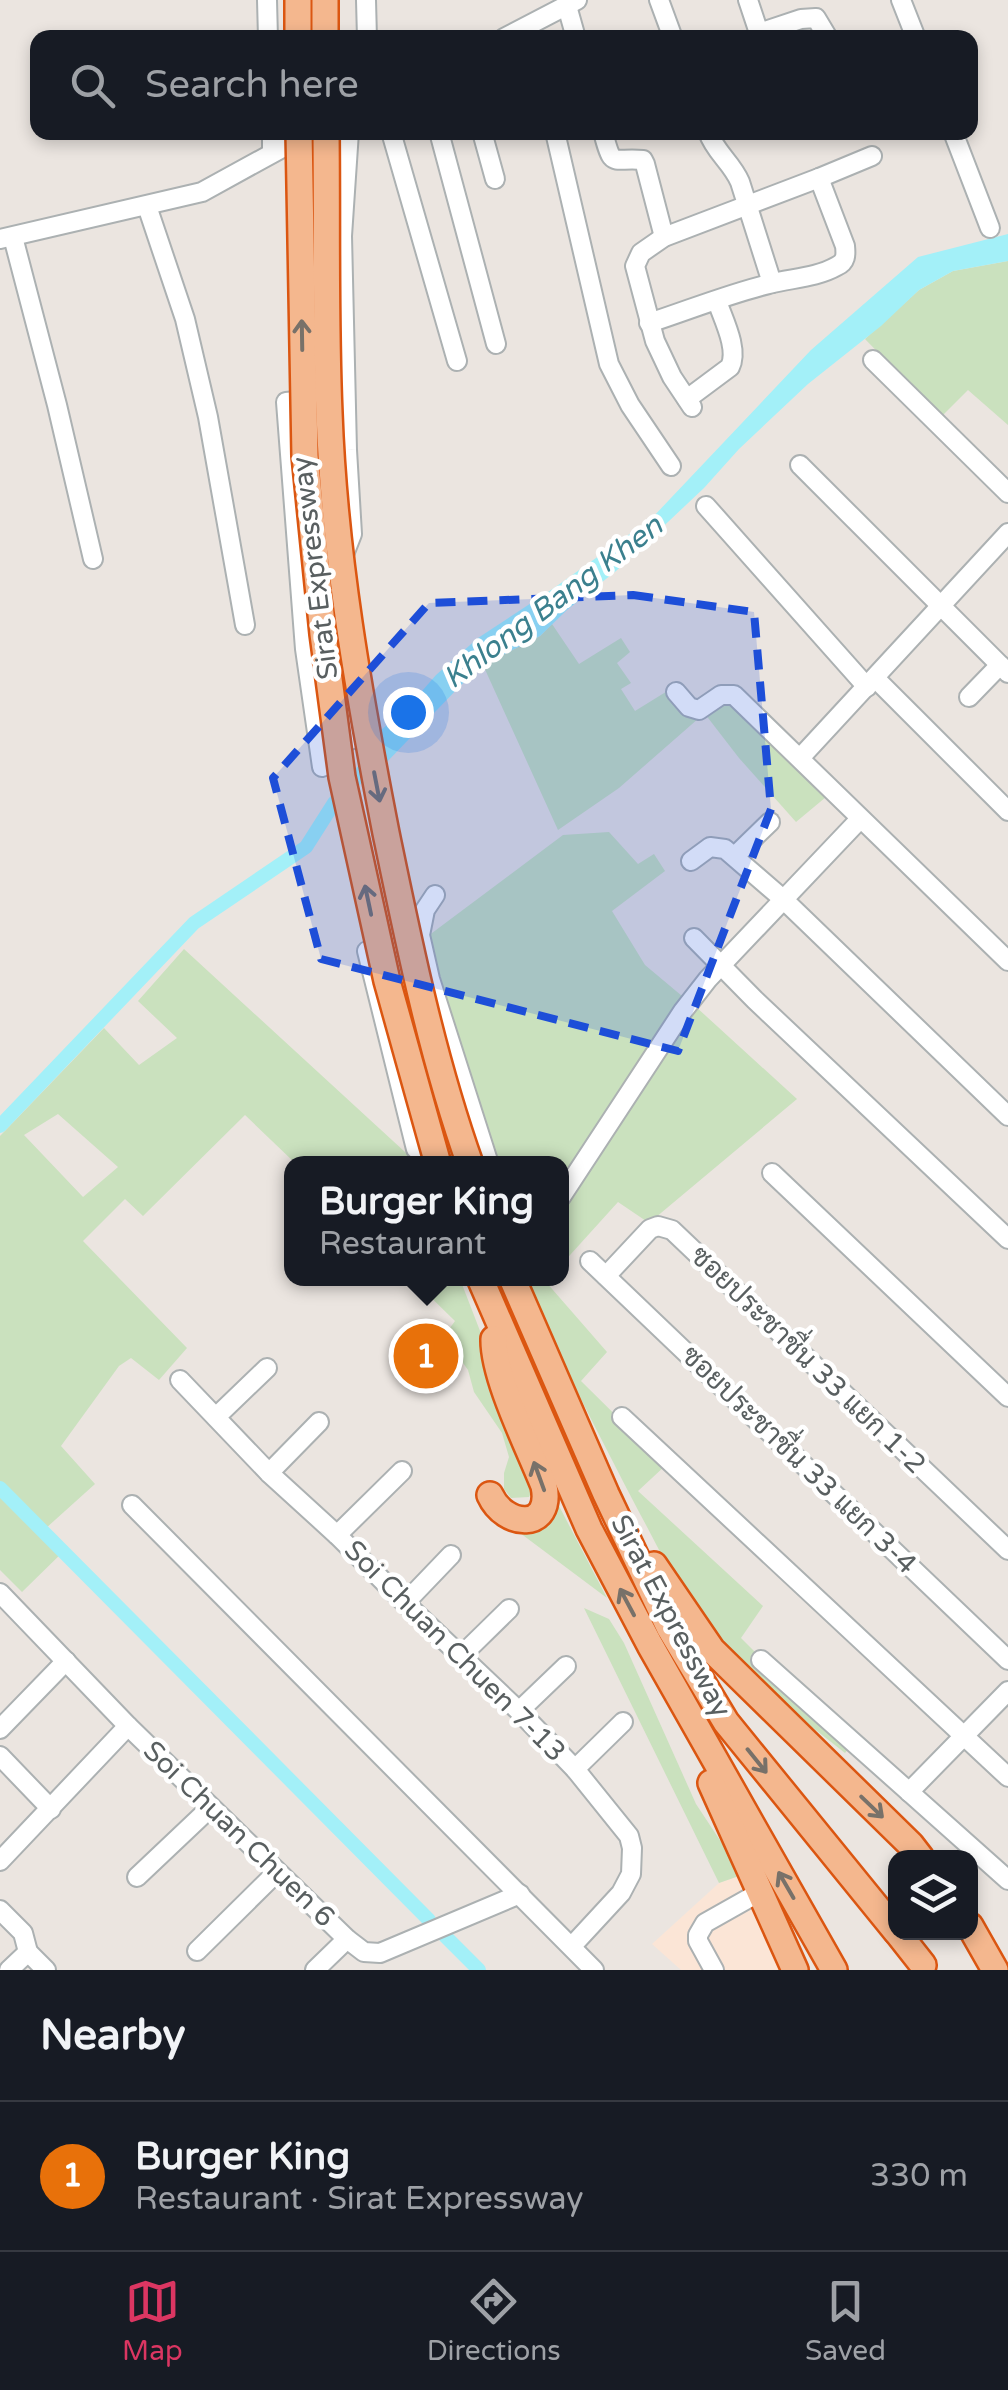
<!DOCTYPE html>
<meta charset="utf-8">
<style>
:root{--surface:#171b24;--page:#242831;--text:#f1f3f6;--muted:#9ea1a6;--line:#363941;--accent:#db3662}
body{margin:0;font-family:"Varela Round",Sarabun,sans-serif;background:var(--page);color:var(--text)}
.controls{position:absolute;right:30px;bottom:30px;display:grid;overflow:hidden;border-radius:20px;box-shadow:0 5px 15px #0003}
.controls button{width:90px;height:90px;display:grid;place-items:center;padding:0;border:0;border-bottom:2px solid var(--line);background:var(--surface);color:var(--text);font:50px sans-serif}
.you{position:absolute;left:408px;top:712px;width:35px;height:35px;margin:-25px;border:8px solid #fff;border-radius:50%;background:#1a73e8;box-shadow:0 0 0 15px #1a73e833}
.badge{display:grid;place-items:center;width:65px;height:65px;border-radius:50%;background:var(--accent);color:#fff;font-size:32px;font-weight:700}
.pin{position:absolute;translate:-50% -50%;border:5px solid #fff;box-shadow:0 2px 10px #0006}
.popup{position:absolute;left:284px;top:1156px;width:285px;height:130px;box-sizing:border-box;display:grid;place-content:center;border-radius:20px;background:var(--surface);filter:drop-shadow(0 2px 8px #0005);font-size:32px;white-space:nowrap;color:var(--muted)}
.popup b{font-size:38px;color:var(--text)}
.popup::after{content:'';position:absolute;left:50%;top:100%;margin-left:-20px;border:20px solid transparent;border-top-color:var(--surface)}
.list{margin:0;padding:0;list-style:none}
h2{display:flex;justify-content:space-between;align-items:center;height:130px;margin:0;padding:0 40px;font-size:42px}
h2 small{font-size:32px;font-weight:400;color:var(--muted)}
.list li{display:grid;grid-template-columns:65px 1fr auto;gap:30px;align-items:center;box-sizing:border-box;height:150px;padding:0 40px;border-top:2px solid var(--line)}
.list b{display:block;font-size:38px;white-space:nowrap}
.list p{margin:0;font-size:32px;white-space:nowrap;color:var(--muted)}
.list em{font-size:32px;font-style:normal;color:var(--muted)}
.icon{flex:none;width:55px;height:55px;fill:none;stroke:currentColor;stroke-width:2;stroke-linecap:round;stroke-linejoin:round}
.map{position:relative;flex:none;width:1008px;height:1970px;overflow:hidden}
.search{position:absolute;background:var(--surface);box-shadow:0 5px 15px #0003;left:30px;right:30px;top:30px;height:110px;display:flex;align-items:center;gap:25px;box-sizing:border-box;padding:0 35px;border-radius:20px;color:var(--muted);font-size:38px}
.sheet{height:280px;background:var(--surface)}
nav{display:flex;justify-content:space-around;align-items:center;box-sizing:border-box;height:140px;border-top:2px solid var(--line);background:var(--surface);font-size:28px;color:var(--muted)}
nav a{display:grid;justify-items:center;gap:5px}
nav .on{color:var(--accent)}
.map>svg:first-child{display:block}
.commercial{fill:#fbe5d6}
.green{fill:#cae1be;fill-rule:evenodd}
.water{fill:#a3f0f8}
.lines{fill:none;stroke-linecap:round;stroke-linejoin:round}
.canal{stroke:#a3f0f8;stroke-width:14}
.minor-casing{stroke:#acb1b2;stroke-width:22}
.highway-casing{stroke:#db5611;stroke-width:30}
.minor{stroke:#fff;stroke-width:18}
.highway{stroke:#f4b78e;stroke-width:25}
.highway-bridge-casing{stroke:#db5611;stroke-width:30;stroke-linecap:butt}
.highway-bridge{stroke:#f4b78e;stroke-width:25}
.oneway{stroke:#787169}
.marked{fill:#1d4ed8;fill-opacity:0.2;stroke:#1d4ed8;stroke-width:8;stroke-dasharray:20 12;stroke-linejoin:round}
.labels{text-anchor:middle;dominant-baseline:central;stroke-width:9;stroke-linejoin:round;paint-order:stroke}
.street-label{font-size:28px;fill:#595f60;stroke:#fff}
.water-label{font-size:30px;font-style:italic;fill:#3b808e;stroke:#fff}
</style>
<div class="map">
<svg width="1008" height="1970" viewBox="0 0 1008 1970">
<rect width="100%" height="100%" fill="#ebe5e0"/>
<polygon class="commercial" points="739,1876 779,1970 681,1970 652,1944 719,1883"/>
<g class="green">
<polygon points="1008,261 1008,425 968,390 941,417 865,339 919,290 953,271"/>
<polygon points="552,624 579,664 621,638 630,652 617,663 631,683 621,689 635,711 669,690 699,718 619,788 558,830 483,665 540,636"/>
<polygon points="728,699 826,797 796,822 739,758 705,714"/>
<polygon points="609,832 638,864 654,854 665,871 612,911 645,965 682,996 561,1180 561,1164 495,1164 428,936 563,835"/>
<path d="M 184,949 L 417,1163 L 295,1163 L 245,1115 L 143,1216 L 125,1199 L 83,1241 L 187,1348 L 159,1380 L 131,1358 L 119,1366 L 61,1446 L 95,1484 L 45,1529 L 68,1547 L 22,1592 L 0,1570 L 0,1136 L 104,1028 L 139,1065 L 177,1038 L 138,1001 ZM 58,1114 L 118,1167 L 83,1197 L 24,1135 Z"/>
<polygon points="695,1006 797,1099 649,1223 618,1202 561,1265 561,1206 573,1198"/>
<polygon points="412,1279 460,1279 537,1479 529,1497 511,1498 504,1489 504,1473 509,1457 502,1433 474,1392 468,1370 444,1336 455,1321"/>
<path d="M 526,1279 L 548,1279 L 546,1282 L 607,1352 L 581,1381 L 666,1465 L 638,1491 L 763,1606 L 741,1638 L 850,1747 L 845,1753 C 797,1715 746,1679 708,1631 C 680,1595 661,1552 639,1512 C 599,1435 559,1359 526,1279 Z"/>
<polygon points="558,1504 607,1598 508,1524 553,1515"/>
<polygon points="584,1608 609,1619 624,1643 696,1804 729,1854 739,1876 719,1883"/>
</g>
<polygon class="water" points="1008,234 1008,261 953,271 919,290 881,326 808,384 739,449 704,488 616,571 567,610 540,636 483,665 460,686 385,764 380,731 409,706 436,675 478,638 554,588 652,518 811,350 918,257"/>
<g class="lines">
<g class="canal">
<polyline points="0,1126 194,923 306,847 334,803 374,759"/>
<polyline points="0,1488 429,1920"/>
<polyline points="445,1936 479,1970"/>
</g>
<g class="minor-casing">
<g id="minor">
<polyline points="267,0 268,38"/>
<polyline points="366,0 367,38"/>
<polyline points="659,0 673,38"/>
<polyline points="748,0 759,33 801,19 816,18 828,38"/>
<polyline points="901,0 916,38"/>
<polyline points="567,6 576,38"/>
<polyline points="504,38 577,0"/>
<polyline points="272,132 272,153"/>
<polyline points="391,132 457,361"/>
<polyline points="439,132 496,344"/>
<polyline points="482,132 495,179"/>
<polyline points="555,132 609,364 630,405 671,466"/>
<path d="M 603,132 C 613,170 611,157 643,160 L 645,164 L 664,237"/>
<path d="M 708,132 C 715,152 732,163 740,182 L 772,283"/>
<polyline points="953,132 990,228"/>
<polyline points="147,206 185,319 208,417 245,625"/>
<polyline points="13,237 57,405 93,559"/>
<polyline points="0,239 202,192 304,136"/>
<path d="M 649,323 C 689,310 728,294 769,284 C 791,278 816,278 837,266 C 846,262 846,255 845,246 L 819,178"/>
<polyline points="873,360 1008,493"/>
<polyline points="315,399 286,402 305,649 322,767"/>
<path d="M 687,399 L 730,367 C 739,349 723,319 717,301"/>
<polyline points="692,407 672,377 655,341 635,266 641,253 664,237 819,178 872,156"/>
<polyline points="800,465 1008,673"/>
<polyline points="706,506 867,687"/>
<polyline points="343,557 352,534 347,450 342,236 349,132"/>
<polyline points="337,616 350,740"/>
<polyline points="875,678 1008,811"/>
<polyline points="676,692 689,707 699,710 721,695 734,695 1008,961"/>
<polyline points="969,697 1000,665"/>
<polyline points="800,758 1008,533"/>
<polyline points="735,856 770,822"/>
<polyline points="691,861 710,847 725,849 783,899 1008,1116"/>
<polyline points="435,895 425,910 420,935 430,979 489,1164"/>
<polyline points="415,937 367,951 416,1149"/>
<polyline points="694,938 755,1000 1008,1239"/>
<polyline points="772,1173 1008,1397"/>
<polyline points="561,1197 683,1011 708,979 860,819"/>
<polyline points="590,1261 1008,1660"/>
<polyline points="606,1276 650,1229 658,1226 672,1230 1008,1550"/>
<polyline points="180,1380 269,1473 337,1535 405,1603 519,1711 575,1769 629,1836 632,1848 631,1874 621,1893 572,1946"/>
<polyline points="216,1417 267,1368"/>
<polyline points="622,1417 1008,1777"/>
<polyline points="269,1473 319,1422"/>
<polyline points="132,1505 594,1970"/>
<polyline points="337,1535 402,1471"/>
<polyline points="0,1593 128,1726 347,1939 364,1952 380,1953 520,1894"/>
<polyline points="405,1603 451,1555"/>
<polyline points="461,1656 509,1609"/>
<polyline points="761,1660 1008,1880"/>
<polyline points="519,1711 566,1666"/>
<polyline points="0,1729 66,1661"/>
<polyline points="0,1756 51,1809"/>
<polyline points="575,1769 623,1722"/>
<polyline points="909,1792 1008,1691"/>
<polyline points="0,1861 128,1726"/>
<polyline points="137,1877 211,1807"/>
<polyline points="0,1910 23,1933 28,1952"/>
<polyline points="197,1951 277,1872"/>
<polyline points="28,1952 46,1970"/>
<polyline points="9,1970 28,1952"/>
<polyline points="315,1970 347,1939"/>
<polyline points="714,1970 698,1941 698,1935 705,1923 760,1892"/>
</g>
</g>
<g class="highway-casing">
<g id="highway">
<polyline points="298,0 298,38"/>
<polyline points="325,0 325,38"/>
<polyline points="480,1278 589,1529 650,1645 834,1970"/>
<polyline points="512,1278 606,1494 669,1627 726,1722 896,1931"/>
<path d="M 490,1495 C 505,1528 553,1531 544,1486 C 529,1448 493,1377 494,1339"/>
<polyline points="654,1565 712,1650 911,1845 921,1858"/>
<polyline points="711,1783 795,1970"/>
<polyline points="970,1926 995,1970"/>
<polyline points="897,1932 923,1965"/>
</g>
</g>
<use href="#minor" class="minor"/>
<use href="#highway" class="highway"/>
<g class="highway-bridge-casing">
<g id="highway-bridge">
<polyline points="299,132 305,456 323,634 342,777 387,981 438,1164"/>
<path d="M 326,132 C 327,226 325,320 329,413 C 334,554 359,695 386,833 C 409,944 432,1057 470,1164"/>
</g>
</g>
<use href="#highway-bridge" class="highway-bridge"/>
</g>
<defs><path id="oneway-shaft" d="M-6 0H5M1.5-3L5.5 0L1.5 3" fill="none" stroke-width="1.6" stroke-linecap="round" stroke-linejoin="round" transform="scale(2.5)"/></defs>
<g class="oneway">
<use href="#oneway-shaft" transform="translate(302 335) rotate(-91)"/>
<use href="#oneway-shaft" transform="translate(377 787) rotate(79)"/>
<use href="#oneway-shaft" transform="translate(368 900) rotate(-102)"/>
<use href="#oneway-shaft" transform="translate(539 1476) rotate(-110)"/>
<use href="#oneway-shaft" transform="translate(627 1602) rotate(-118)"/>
<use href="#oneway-shaft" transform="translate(757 1761) rotate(51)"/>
<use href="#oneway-shaft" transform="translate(872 1807) rotate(44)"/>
<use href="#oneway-shaft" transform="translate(786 1885) rotate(-120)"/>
</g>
<path class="marked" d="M 633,595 L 754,612 L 771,809 L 678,1051 L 321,959 L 273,778 L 429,603 Z"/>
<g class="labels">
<g class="street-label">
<text transform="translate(315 568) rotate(-97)">Sirat Expressway</text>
<text transform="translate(808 1360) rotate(44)">ซอยประชาชื่น 33 แยก 1-2</text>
<text transform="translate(799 1460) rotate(44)">ซอยประชาชื่น 33 แยก 3-4</text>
<text transform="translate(671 1616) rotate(62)">Sirat Expressway</text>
<text transform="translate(455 1651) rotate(45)">Soi Chuan Chuen 7-13</text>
<text transform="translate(239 1834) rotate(44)">Soi Chuan Chuen 6</text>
</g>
<g class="water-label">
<text transform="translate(553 602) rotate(-37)">Khlong Bang Khen</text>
</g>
</g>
</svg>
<div class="controls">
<button><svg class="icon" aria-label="layers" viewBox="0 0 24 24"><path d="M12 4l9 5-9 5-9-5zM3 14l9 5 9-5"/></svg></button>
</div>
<div class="you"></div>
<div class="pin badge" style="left:426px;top:1356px;background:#e8710a">1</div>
<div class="popup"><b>Burger King</b>Restaurant</div>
<div class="search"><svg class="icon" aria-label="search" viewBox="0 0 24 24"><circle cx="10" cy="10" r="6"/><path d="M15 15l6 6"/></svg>Search here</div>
</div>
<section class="sheet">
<h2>Nearby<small></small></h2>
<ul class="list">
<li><span class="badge" style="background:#e8710a">1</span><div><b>Burger King</b><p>Restaurant · Sirat Expressway</p></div><em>330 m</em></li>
</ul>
</section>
<nav>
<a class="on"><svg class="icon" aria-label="map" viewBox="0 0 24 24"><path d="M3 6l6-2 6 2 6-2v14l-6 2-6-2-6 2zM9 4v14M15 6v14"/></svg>Map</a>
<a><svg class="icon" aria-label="directions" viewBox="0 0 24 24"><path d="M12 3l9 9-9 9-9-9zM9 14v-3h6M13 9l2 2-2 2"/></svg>Directions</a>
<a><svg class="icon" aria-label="saved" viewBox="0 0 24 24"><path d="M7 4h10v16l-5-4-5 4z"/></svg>Saved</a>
</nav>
